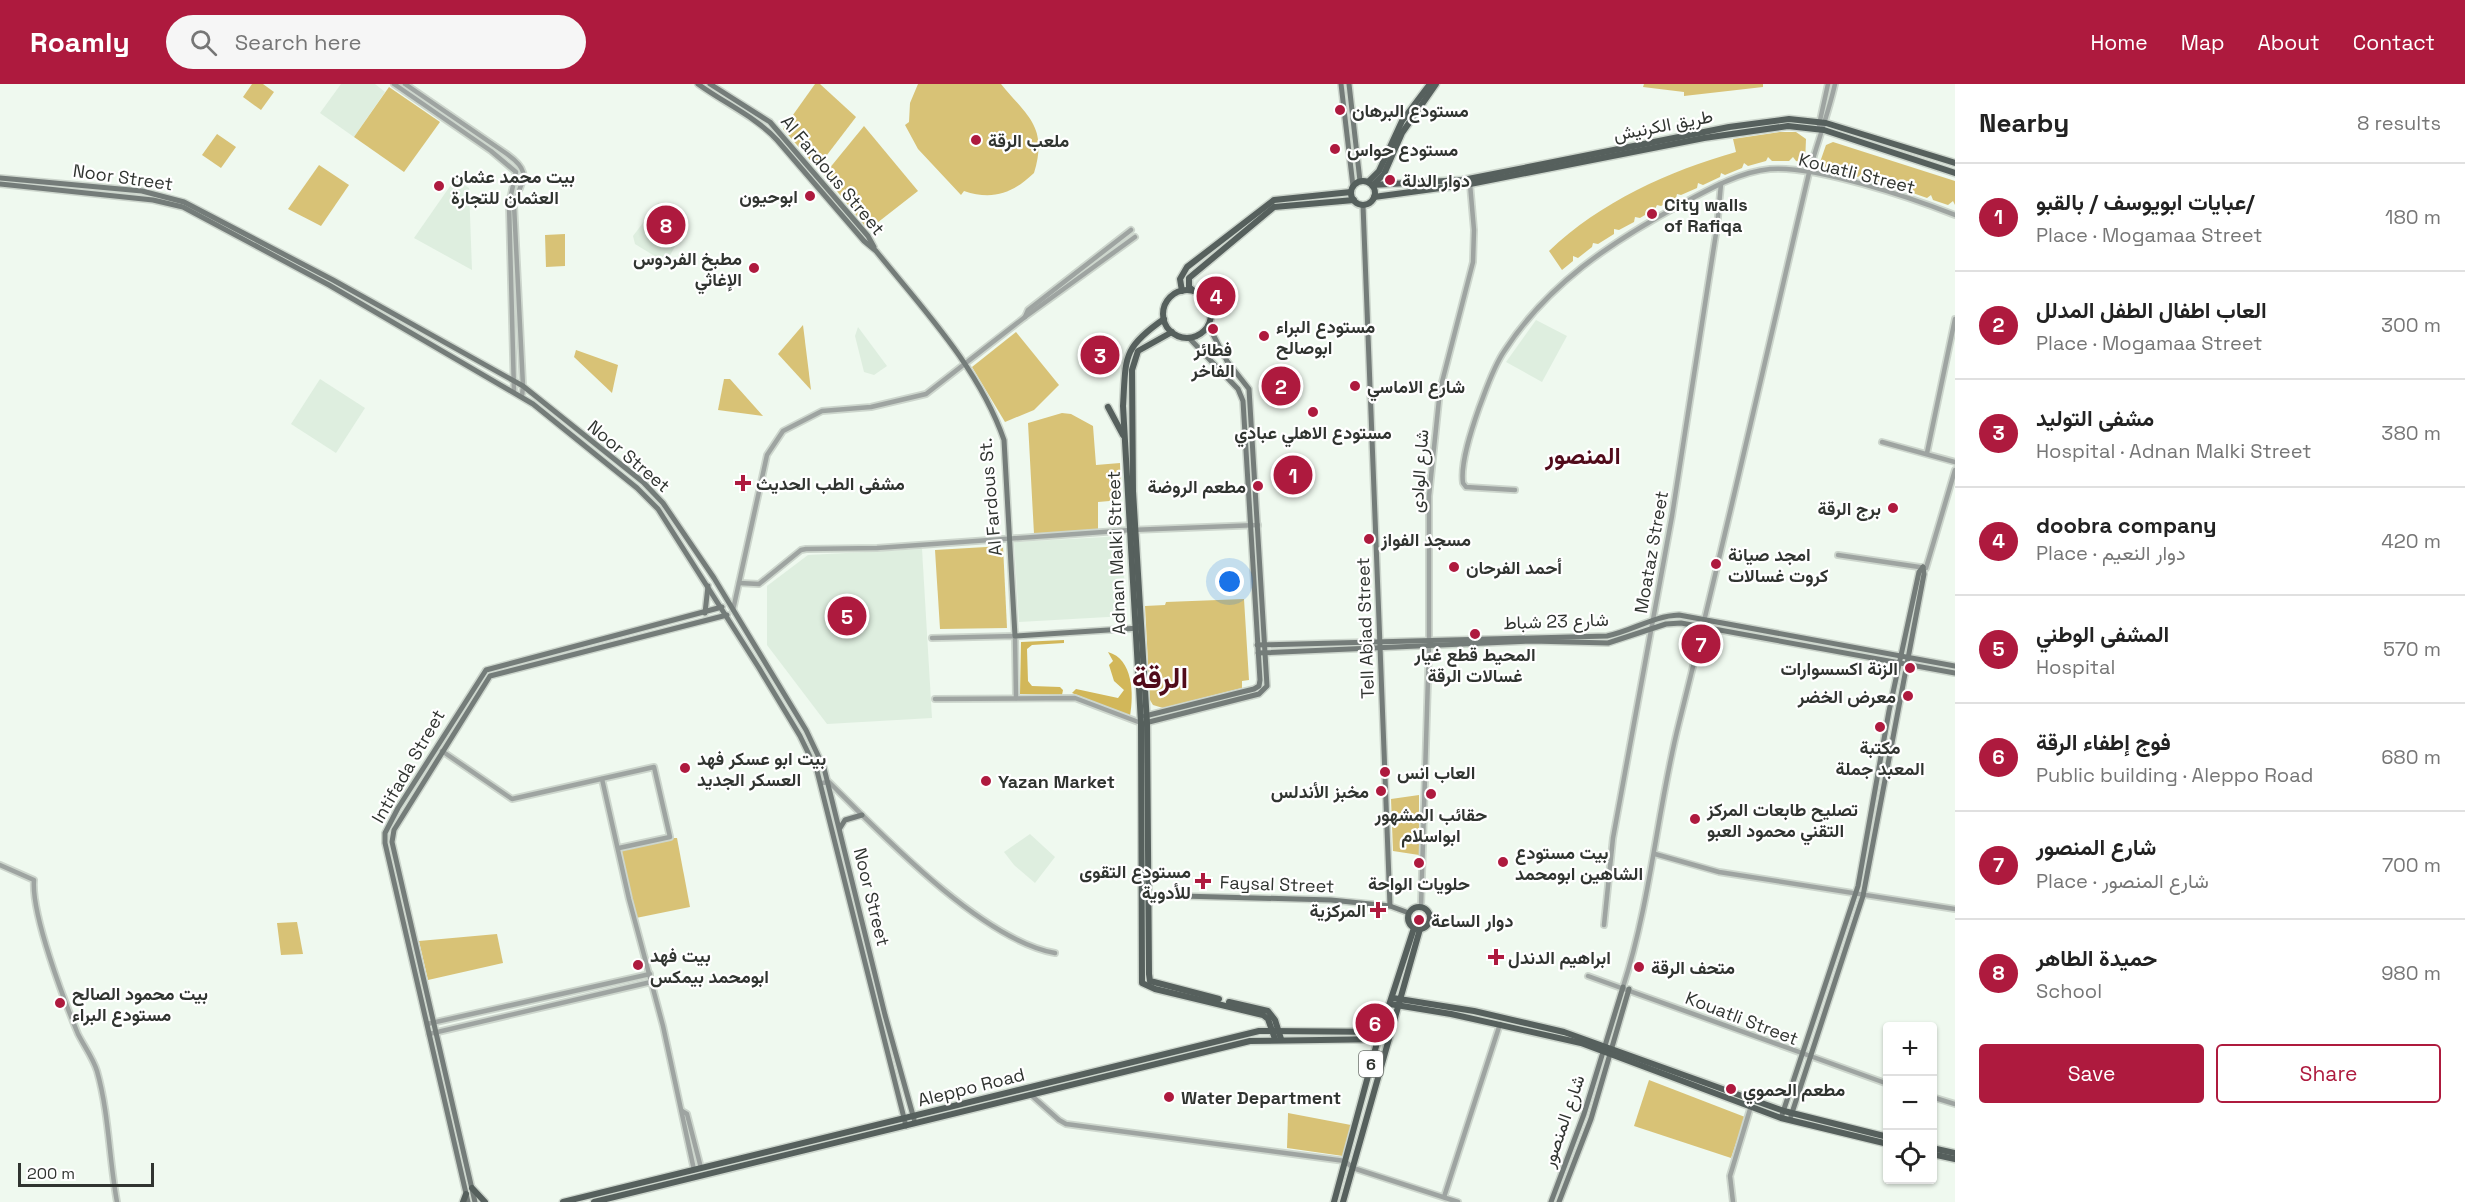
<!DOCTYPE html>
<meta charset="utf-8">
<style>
:root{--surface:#fff;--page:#f6f6f6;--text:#222;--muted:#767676;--line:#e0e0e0;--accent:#ae1a3e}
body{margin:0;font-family:"Space Grotesk",Vazirmatn,sans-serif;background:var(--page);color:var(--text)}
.controls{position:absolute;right:18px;bottom:18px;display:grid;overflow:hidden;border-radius:6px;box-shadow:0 2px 4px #0004}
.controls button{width:54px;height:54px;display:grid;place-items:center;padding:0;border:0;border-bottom:2px solid var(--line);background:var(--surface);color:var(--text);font:30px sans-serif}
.scale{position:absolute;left:18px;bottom:15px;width:136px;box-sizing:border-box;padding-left:6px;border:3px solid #303430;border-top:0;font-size:16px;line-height:21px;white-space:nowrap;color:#303430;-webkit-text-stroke:4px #fff;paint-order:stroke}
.you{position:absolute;left:1230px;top:498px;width:21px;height:21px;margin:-15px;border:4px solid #fff;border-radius:50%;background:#1a73e8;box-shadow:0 0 0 9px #1a73e833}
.badge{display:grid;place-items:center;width:39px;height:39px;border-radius:50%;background:var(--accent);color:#fff;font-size:20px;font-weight:700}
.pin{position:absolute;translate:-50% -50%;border:3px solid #fff;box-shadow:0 2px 6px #0006}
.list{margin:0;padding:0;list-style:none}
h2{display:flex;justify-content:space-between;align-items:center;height:78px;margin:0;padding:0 24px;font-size:26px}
h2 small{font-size:20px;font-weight:400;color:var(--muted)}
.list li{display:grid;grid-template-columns:39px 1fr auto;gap:18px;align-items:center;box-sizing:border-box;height:108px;padding:0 24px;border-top:2px solid var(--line)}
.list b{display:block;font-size:22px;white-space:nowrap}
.list p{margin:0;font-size:20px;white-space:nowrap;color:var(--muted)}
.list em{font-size:20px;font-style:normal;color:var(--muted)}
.actions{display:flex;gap:12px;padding:18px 24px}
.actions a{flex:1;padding:14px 0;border:2px solid var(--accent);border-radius:6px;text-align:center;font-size:21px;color:var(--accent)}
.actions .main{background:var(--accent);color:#fff}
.icon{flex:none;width:33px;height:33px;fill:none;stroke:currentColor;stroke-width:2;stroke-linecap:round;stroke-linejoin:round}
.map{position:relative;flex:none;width:1955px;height:1118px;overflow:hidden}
header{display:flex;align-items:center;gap:36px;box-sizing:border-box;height:84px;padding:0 30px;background:var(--accent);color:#fff}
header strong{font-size:28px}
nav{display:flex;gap:33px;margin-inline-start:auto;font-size:21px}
.search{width:420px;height:54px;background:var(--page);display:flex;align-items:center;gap:15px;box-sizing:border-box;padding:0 21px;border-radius:33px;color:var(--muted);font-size:22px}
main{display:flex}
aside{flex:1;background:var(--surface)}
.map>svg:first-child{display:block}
.built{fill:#deeedf}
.green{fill:#d8c276}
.forest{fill:#d2b759}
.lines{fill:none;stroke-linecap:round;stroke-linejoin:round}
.tertiary-casing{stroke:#cdd6cd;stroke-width:8}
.secondary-casing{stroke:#cdd6cd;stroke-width:8}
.primary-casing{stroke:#cdd6cd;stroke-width:9}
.tertiary{stroke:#9ea4a1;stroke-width:4.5}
.secondary{stroke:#747c79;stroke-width:5}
.primary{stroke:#56605d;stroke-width:6}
.poi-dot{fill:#ae1a3e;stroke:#fff;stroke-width:2}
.labels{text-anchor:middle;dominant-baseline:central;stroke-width:4.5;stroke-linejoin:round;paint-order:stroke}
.shield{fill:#fff;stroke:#6e716e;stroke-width:1.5}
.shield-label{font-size:16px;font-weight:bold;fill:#303430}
.poi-label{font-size:18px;font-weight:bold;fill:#303430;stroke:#fff;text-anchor:start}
.street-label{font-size:18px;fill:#303430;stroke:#fff}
.district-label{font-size:24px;font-weight:bold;fill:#510b1a;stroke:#fff}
.town-label{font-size:30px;font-weight:bold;fill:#510b1a;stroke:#fff}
</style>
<header>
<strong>Roamly</strong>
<div class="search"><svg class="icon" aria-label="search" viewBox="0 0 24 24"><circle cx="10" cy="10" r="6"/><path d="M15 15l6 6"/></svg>Search here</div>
<nav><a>Home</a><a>Map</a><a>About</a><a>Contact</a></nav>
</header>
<main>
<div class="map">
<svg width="1955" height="1118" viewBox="0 0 1955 1118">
<rect width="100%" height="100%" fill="#eff9ef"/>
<g class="built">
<polygon points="341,0 375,0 385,8 354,53 320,29"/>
<polygon points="455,95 469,104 472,186 414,154"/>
<polygon points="658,119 688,138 666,179 635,160 633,152"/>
<polygon points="1536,236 1567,252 1542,298 1506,278"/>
<polygon points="858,243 887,282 874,291 864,288 855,252"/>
<polygon points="320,295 365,324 336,369 291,340"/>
<polygon points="1122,452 1126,532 1019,538 1014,458"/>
<polygon points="922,465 932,634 827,640 767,561 767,502 808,471"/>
<polygon points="1030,750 1055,773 1035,799 1014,781 1004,768"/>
</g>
<g class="green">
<polygon points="252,0 263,0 274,8 261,26 243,13"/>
<polygon points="815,0 820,0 856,33 817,84 783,45"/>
<path d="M 918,0 L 1001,0 C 1028,33 1048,43 1034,89 C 1013,109 993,117 964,107 L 961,111 L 918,65 L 905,41 L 909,38 L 910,19 Z"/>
<polygon points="1644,0 1763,0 1763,3 1684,12 1684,8 1643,3"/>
<polygon points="389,3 440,38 404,88 354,53"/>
<polygon points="864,42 918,107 868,146 824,91"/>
<path d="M 1780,48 L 1796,48 L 1806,55 L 1805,79 L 1796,77 L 1793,73 L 1789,77 L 1772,77 L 1768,73 L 1766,77 L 1748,82 L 1744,79 L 1742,84 L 1725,91 L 1721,89 L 1720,93 L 1703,101 L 1698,99 L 1697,104 L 1681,111 L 1677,110 L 1676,114 L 1661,122 L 1657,121 L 1655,125 L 1640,134 L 1635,133 L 1634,138 L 1619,146 L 1614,145 L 1614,150 L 1598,160 L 1593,159 L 1592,163 L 1578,174 L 1573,172 L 1573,177 L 1562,186 L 1549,167 C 1600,118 1669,87 1736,68 L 1733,55 Z"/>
<polygon points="217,50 236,63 221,84 202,71"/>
<polygon points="1833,58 1955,97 1955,121 1953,117 1948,121 1933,116 1931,111 1927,114 1910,108 1908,104 1904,107 1887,102 1885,97 1881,100 1864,95 1862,90 1858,93 1842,88 1840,84 1836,87 1819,81 1826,61"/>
<polygon points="319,81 349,101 321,142 288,125"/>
<polygon points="565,150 565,182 546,183 545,151"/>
<polygon points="803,241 811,306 778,270"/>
<polygon points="1016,248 1059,301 1034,326 1005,338 972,283"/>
<polygon points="576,266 618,281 612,309 574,273"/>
<polygon points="724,295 730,295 763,332 718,326"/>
<polygon points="1062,329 1071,330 1093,342 1096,381 1120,379 1121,416 1098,418 1098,445 1034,450 1028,339"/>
<polygon points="1003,462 1007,544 940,545 935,466"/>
<polygon points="1244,515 1249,596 1242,597 1242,604 1163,624 1153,621 1150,616 1145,522 1165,521 1166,518"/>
<polygon points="1419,711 1419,771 1393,767 1391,715"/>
<polygon points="671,754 677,754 690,823 636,834 621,765"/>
<polygon points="297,838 303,870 281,871 277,839"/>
<polygon points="497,850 503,879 428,896 419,857"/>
<polygon points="1649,996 1745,1033 1731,1074 1634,1042"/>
<polygon points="1288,1029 1351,1041 1343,1072 1287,1064"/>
</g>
<g class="forest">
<polygon points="1064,556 1064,559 1032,561 1027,565 1028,597 1032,602 1060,603 1063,606 1062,611 1020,610 1021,558"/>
<path d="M 1108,568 C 1133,575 1134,610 1130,632 L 1072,609 L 1076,605 L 1118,614 L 1124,606 L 1114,597 L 1109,581 L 1113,577 Z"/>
</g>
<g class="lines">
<g class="tertiary-casing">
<g id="tertiary">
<polyline points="394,0 491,67 516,88 509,120 514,307"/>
<path d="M 405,0 L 507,70 C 533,89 522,94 514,121 L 523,302 L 522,312"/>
<polyline points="1819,41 1828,0"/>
<polyline points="1025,233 1028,226 1131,146"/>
<polyline points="1882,358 1955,378"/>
<polyline points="1927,369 1955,235"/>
<path d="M 1515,406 L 1466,403 L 1463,399 C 1460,379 1472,344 1479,324 C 1486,306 1493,283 1505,266 C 1548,200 1610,159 1678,122 C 1706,107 1738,88 1770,85 C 1815,81 1912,114 1955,131"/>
<polyline points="1838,471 1926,484 1955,386"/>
<polyline points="739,499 759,500 801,466 806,465 877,464 1131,446 1258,441"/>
<polyline points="733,526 767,371 783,347 822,327 871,323 926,310 1025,233 1135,153"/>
<polyline points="932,554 1015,552 1016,614"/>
<polyline points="935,615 1075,614 1141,639"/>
<polyline points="442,667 512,715 654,683 670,753 619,764"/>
<polyline points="602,695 629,815 663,942 694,1086"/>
<path d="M 822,699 L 829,698 C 882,751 982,856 1055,869"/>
<polyline points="1655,770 1719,788 1955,825"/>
<path d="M 0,781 L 34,796 C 31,830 64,916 78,950 C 84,962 93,974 97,987 C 109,1029 109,1075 117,1118"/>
<polyline points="1421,823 1429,561 1429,412 1440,306 1473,178 1474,146 1470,100"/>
<polyline points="1604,841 1613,754 1672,432 1717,143 1721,100"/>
<polyline points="1588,892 1888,1000"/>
<path d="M 1623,903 C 1651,817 1657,726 1679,639 C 1725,456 1766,272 1809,89 C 1817,59 1828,31 1835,0"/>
<polyline points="427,940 650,890"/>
<polyline points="429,950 651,898"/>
<polyline points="1031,1011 1059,1036 1066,1040 1345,1077 1353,1084 1458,1118"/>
<polyline points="1932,1013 1955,1020"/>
<polyline points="682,1027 687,1030 701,1084"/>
<polyline points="1444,1113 1500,940"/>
<polyline points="1733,1118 1730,1092 1751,1022"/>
</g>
</g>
<g class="secondary-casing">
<g id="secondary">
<path d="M 698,0 C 724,19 756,33 777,56 L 864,157 L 876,167 C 923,225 979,284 1004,356 L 1015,552 L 1139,544"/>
<polyline points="710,0 770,38 868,152 874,163"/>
<polyline points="1341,0 1353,102"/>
<polyline points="1349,0 1360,97"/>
<polyline points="0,94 142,107 184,118 333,196 523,302 643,398 663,419 714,494 806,646 824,684 885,931 914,1035"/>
<polyline points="0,100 153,116 183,123 329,201 533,320 637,404 658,425 759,584 800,652 817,687 906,1042"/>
<polyline points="1363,121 1390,822"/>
<polyline points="705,529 708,502"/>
<path d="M 1257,561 L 1607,552 C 1632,547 1653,532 1679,531 L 1955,582"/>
<polyline points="1258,569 1532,557 1608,559 1666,540 1681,539 1955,589"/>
<polyline points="1145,632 1254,605 1259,602 1260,596 1243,317 1238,305 1189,254"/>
<polyline points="1145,639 1259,610 1267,602 1249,305 1227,277 1208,241"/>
<polyline points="840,744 845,736 862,731"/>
<polyline points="1146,811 1331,816 1390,822 1409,829"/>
<polyline points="1791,1032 1863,812 1924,490 1923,483"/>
<polyline points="1781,1034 1858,802 1889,627 1919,488 1923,483"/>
<polyline points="468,1118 385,759 385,749 398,724 486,586 722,523"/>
<polyline points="475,1118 392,758 394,746 490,592 727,531"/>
<polyline points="1551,1118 1584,1030 1623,903"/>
<polyline points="1559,1118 1591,1035 1629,905"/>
</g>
</g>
<g class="primary-casing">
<g id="primary">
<circle cx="1363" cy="109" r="12"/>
<polyline points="1368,98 1379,87 1402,37 1430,0"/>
<polyline points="1372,101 1463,96 1729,43 1789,35 1826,39 1955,79"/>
<polyline points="1373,101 1384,90 1402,49 1436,0"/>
<polyline points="1374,113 1470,100 1704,54 1788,42 1824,46 1955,89"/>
<circle cx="1187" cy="230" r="24"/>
<polyline points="1182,207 1180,195 1187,183 1274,116 1351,108"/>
<polyline points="1194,207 1189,203 1189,194 1274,123 1354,116"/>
<path d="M 1164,235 C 1122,264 1126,273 1123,322 L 1141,639 L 1142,899 L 1155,905 L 1263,931 L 1268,935 L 1275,955"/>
<polyline points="1172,248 1138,267 1132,286 1133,407 1147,639 1149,890 1150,897 1219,915"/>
<polyline points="1108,323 1123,351"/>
<circle cx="1419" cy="834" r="11"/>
<polyline points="1393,914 1474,927 1564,948 1784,1027 1888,1053"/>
<polyline points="1229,918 1268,927 1275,936 1281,955"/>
<polyline points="1390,920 1451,930 1581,959 1781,1034 1888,1060"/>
<polyline points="1932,1064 1955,1069"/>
<polyline points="1932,1070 1955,1075"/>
<polyline points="472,1104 485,1118"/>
<polyline points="463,1118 466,1110"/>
<polyline points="563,1118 1259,947 1390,948"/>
<polyline points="594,1118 1250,957 1388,955"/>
<polyline points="1334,1118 1378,955 1414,844"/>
<polyline points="1343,1118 1420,845"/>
</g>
</g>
<use href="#tertiary" class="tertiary"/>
<use href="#secondary" class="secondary"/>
<use href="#primary" class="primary"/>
</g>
<g class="poi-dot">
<circle cx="1340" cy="26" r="6"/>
<circle cx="976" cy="56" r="6"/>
<circle cx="1335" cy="65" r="6"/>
<circle cx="1390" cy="96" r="6"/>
<circle cx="439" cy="102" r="6"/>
<circle cx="810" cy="112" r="6"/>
<circle cx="1652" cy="130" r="6"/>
<circle cx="754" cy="184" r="6"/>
<circle cx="1213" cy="245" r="6"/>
<circle cx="1264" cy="252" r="6"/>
<circle cx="1355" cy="302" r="6"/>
<circle cx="1313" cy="328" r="6"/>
<path d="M740 390h6v6h6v6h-6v6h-6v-6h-6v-6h6z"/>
<circle cx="1258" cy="402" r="6"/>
<circle cx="1893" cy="424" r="6"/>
<circle cx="1369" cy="455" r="6"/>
<circle cx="1716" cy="480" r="6"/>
<circle cx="1454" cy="483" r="6"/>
<circle cx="1475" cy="550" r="6"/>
<circle cx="1910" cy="584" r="6"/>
<circle cx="1908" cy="612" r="6"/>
<circle cx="1880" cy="643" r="6"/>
<circle cx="685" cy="684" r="6"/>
<circle cx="1385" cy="688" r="6"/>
<circle cx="986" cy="697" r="6"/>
<circle cx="1381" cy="707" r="6"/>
<circle cx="1431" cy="710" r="6"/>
<circle cx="1695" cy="735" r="6"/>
<circle cx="1503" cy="778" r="6"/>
<circle cx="1419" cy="779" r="6"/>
<path d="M1200 788h6v6h6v6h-6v6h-6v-6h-6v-6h6z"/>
<path d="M1375 817h6v6h6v6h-6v6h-6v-6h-6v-6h6z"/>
<circle cx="1419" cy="836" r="6"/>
<path d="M1493 864h6v6h6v6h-6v6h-6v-6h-6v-6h6z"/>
<circle cx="638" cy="881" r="6"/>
<circle cx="1639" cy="883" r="6"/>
<circle cx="60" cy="919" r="6"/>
<circle cx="1731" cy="1005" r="6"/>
<circle cx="1169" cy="1013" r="6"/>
</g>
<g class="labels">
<rect class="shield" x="1359" y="967" width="24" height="26" rx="4.5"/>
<g class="shield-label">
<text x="1371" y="980">6</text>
</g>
<g class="poi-label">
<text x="1352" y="26">مستودع البرهان</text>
<text x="988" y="56">ملعب الرقة</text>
<text x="1347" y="65">مستودع حواس</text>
<text x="451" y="92">بيت محمد عثمان<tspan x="451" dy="21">العثمان للتجارة</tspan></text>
<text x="1402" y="96">دوار الدلة</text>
<text x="798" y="112" text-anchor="end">ابوحيون</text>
<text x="1664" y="120">City walls<tspan x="1664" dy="21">of Rafiqa</tspan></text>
<text x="742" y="174" text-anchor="end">مطبخ الفردوس<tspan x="742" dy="21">الإغاثي</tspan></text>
<text x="1276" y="242">مستودع البراء<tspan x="1276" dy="21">ابوصالح</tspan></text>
<text x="1213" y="265" text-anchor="middle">فطائر<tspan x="1213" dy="21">الفاخر</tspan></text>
<text x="1367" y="302">شارع الاماسي</text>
<text x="1313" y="348" text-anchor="middle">مستودع الاهلي عبادي</text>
<text x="756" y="399">مشفى الطب الحديث</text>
<text x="1246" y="402" text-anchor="end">مطعم الروضة</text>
<text x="1881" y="424" text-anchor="end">برج الرقة</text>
<text x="1381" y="455">مسجد الفواز</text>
<text x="1728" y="470">امجد صيانة<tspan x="1728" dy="21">كروت غسالات</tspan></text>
<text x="1466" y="483">أحمد الفرحان</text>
<text x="1475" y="570" text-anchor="middle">المحيط قطع غيار<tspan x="1475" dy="21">غسالات الرقة</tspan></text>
<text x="1898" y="584" text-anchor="end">الزنة اكسسوارات</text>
<text x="1896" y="612" text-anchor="end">معرض الخضر</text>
<text x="1880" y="663" text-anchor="middle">مكتبة<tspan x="1880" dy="21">المعبد جملة</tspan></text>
<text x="697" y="674">بيت ابو عسكر فهد<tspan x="697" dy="21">العسكر الجديد</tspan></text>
<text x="1397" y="688">العاب انس</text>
<text x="998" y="697">Yazan Market</text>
<text x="1369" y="707" text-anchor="end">مخبز الأندلس</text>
<text x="1707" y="725">تصليح طابعات المركز<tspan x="1707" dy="21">التقني محمود العبو</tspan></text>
<text x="1431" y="730" text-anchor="middle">حقائب المشهور<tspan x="1431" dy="21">ابواسلام</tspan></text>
<text x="1515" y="768">بيت مستودع<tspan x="1515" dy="21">الشاهين ابومحمد</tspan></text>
<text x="1191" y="787" text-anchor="end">مستودع التقوى<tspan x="1191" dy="21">للأدوية</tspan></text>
<text x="1419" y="799" text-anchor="middle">حلويات الواحة</text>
<text x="1366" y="826" text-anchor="end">المركزية</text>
<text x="1431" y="836">دوار الساعة</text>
<text x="650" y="871">بيت فهد<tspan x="650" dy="21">ابومحمد بيمكس</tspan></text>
<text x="1508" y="873">ابراهيم الدندل</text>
<text x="1651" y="883">متحف الرقة</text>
<text x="72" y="909">بيت محمود الصالح<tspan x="72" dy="21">مستودع البراء</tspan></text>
<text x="1743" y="1005">مطعم الحموي</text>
<text x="1181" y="1013">Water Department</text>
</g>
<g class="street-label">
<text transform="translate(1663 41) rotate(-11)">طريق الكرنيش</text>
<text transform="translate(1857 89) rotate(14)">Kouatli Street</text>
<text transform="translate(833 91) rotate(50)">Al Fardous Street</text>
<text transform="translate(123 93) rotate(8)">Noor Street</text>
<text transform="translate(629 372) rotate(40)">Noor Street</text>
<text transform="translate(1419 387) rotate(-86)">شارع الوادى</text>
<text transform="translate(990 413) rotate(-95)">Al Fardous St.</text>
<text transform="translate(1651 468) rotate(-80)">Moataz Street</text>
<text transform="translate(1116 469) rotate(-92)">Adnan Malki Street</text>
<text transform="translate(1556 537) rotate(-2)">شارع 23 شباط</text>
<text transform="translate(1365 544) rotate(-92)">Tell Abiad Street</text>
<text transform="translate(408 682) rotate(-60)">Intifada Street</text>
<text transform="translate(1277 800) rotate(2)">Faysal Street</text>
<text transform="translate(872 813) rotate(76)">Noor Street</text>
<text transform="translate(1742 934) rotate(21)">Kouatli Street</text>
<text transform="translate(971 1003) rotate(-14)">Aleppo Road</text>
<text transform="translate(1563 1037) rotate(-71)">شارع المنصور</text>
</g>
<g class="district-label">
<text x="1583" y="371">المنصور</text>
</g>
<g class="town-label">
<text x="1160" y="593">الرقة</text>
</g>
</g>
</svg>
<div class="controls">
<button>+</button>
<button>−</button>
<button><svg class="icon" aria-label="locate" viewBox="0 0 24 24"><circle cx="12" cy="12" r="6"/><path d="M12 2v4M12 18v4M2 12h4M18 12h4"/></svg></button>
</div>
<div class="scale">200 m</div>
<div class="you"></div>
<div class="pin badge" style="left:1293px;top:391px">1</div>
<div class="pin badge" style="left:1281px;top:302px">2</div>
<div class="pin badge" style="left:1100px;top:271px">3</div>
<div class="pin badge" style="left:1216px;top:212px">4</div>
<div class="pin badge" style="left:847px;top:532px">5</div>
<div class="pin badge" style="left:1375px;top:939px">6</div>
<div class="pin badge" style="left:1701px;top:560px">7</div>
<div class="pin badge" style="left:666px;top:141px">8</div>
</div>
<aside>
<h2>Nearby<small>8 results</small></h2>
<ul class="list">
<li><span class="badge">1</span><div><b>عبايات ابويوسف / بالقبو/</b><p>Place · Mogamaa Street</p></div><em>180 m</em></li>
<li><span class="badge">2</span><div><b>العاب اطفال الطفل المدلل</b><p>Place · Mogamaa Street</p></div><em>300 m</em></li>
<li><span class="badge">3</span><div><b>مشفى التوليد</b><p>Hospital · Adnan Malki Street</p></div><em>380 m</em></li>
<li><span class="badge">4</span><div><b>doobra company</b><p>Place · دوار النعيم</p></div><em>420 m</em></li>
<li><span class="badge">5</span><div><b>المشفى الوطني</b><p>Hospital</p></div><em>570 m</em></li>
<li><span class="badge">6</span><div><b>فوج إطفاء الرقة</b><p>Public building · Aleppo Road</p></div><em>680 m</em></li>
<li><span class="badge">7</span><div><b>شارع المنصور</b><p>Place · شارع المنصور</p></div><em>700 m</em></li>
<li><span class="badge">8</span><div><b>حميدة الطاهر</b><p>School</p></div><em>980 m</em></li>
</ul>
<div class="actions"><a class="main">Save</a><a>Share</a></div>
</aside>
</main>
